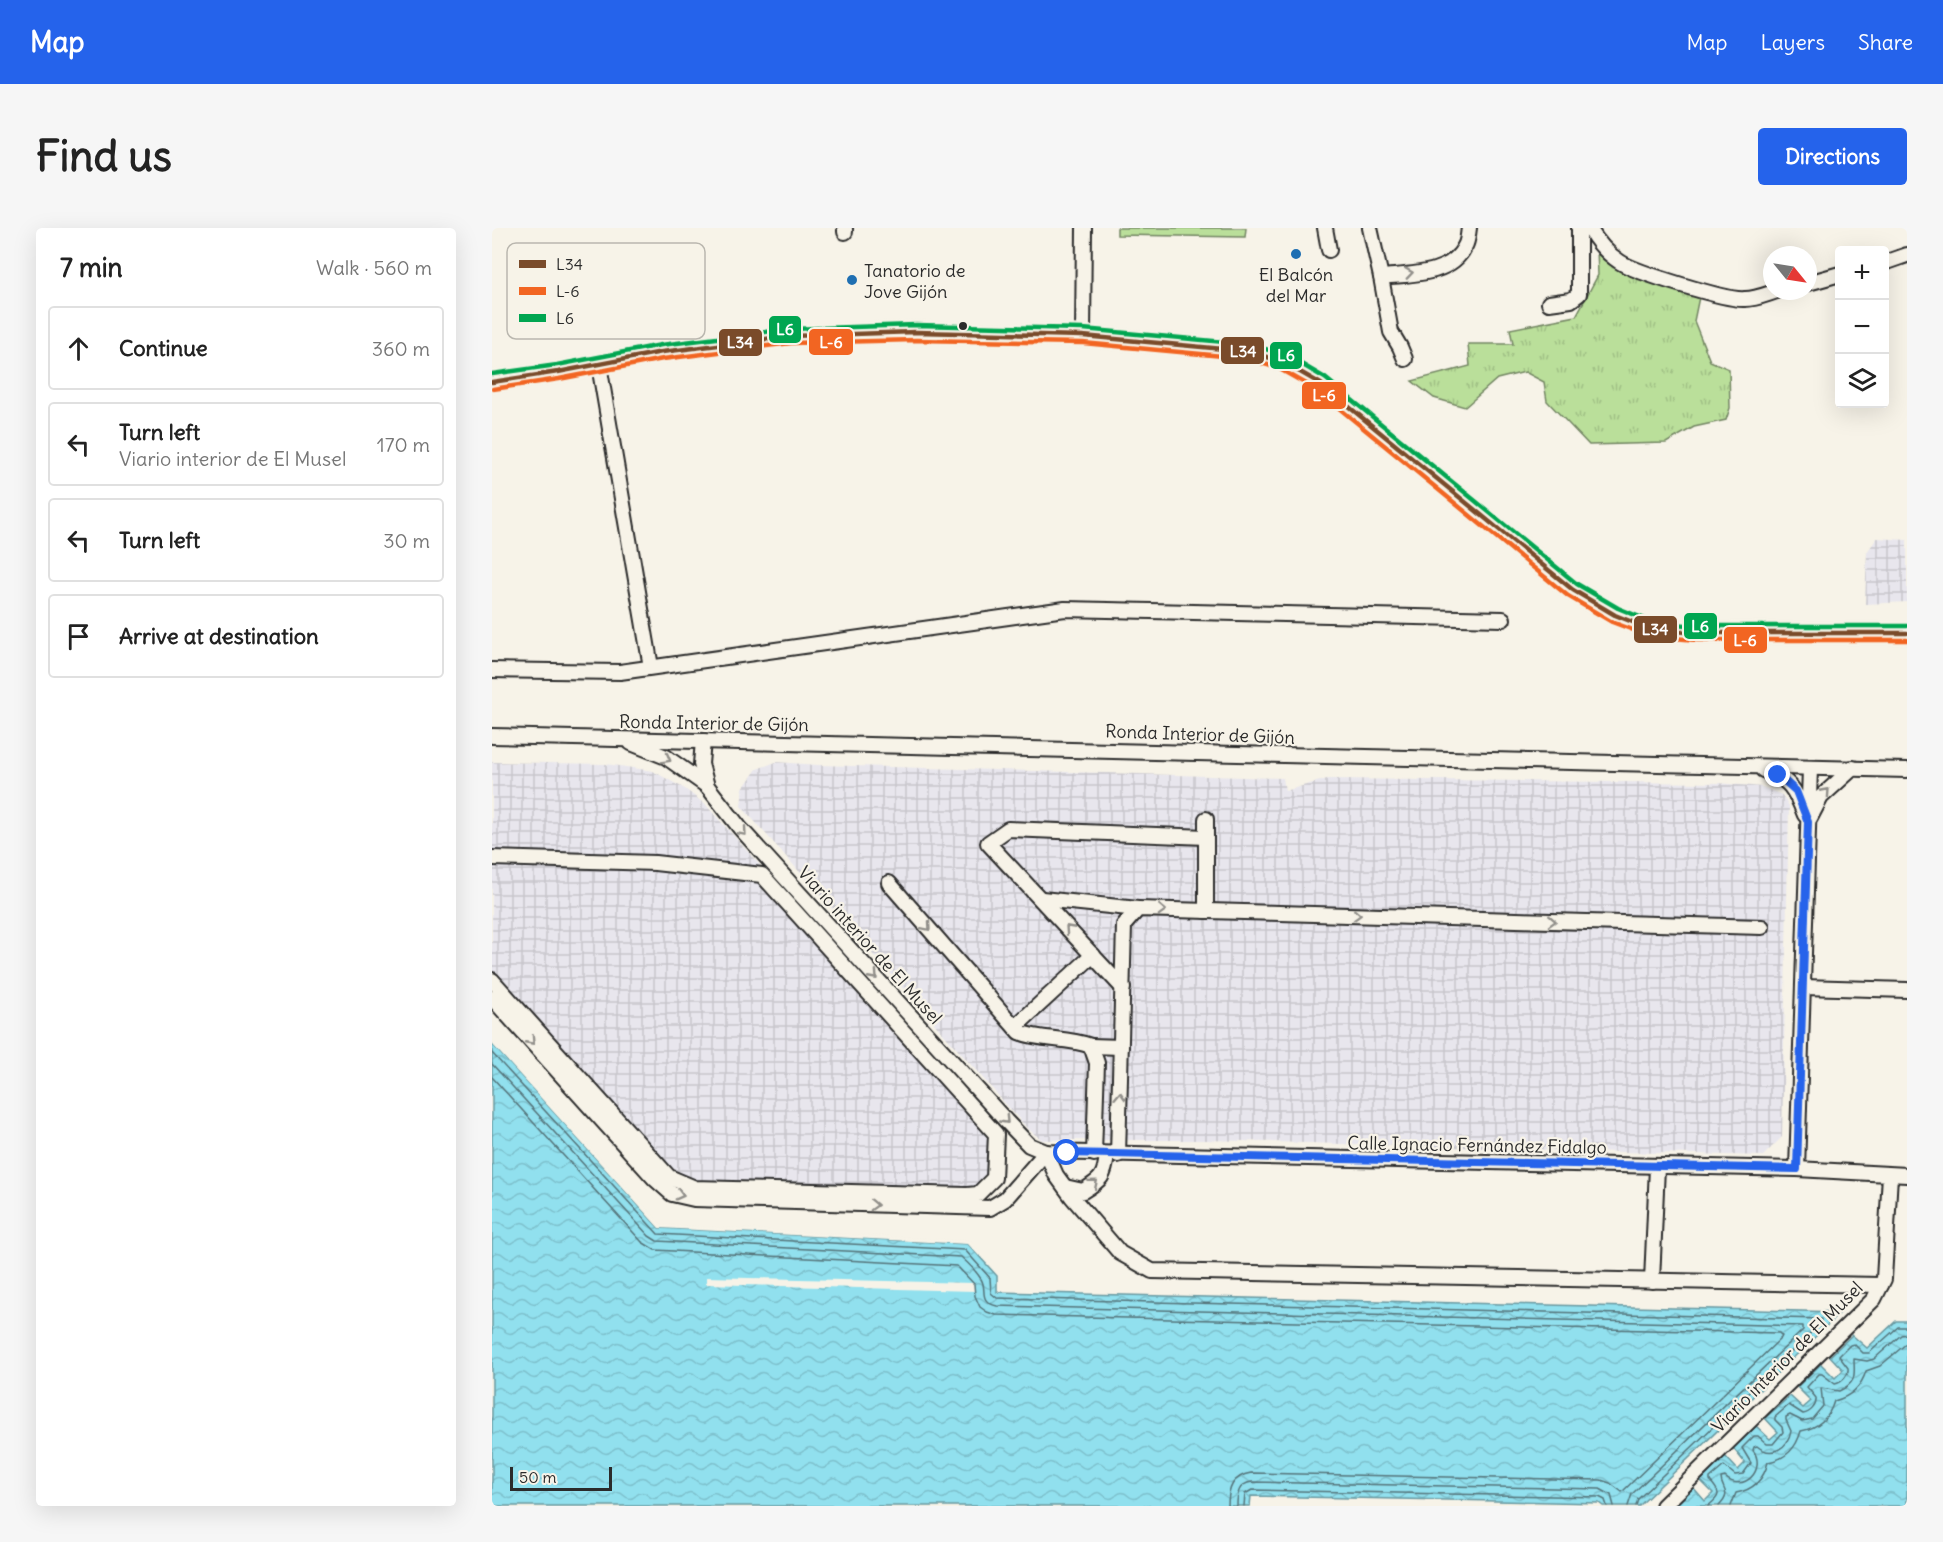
<!DOCTYPE html>
<meta charset="utf-8">
<style>
:root{--surface:#fff;--page:#f6f6f6;--text:#222;--muted:#767676;--line:#e0e0e0;--accent:#2563eb}
body{margin:0;font-family:Delius,sans-serif;background:var(--page);color:var(--text)}
.controls{position:absolute;right:18px;top:18px;display:grid;overflow:hidden;border-radius:6px;box-shadow:0 6px 24px #0002}
.controls button{width:54px;height:54px;display:grid;place-items:center;padding:0;border:0;border-bottom:2px solid var(--line);background:var(--surface);color:var(--text);font:30px sans-serif}
.compass{position:absolute;left:1271px;top:18px;width:54px;height:54px;border-radius:50%;background:var(--surface);box-shadow:0 6px 24px #0002;rotate:120deg}
.scale{position:absolute;left:18px;bottom:15px;width:102px;box-sizing:border-box;padding-left:6px;border:3px solid #2b2b2b;border-top:0;font-size:16px;line-height:21px;white-space:nowrap;color:#2b2b2b;-webkit-text-stroke:4px #f7f3e8;paint-order:stroke}
.stop{position:absolute;width:18px;height:18px;margin:-14px;border:4px solid #2563eb;border-radius:50%;background:#fff}
.stop.end{background:#2563eb;border-color:#fff;box-shadow:0 2px 6px #0008}
.list{margin:0;padding:0;list-style:none}
h2{display:flex;justify-content:space-between;align-items:center;height:78px;margin:0;padding:0 24px;font-size:26px}
h2 small{font-size:20px;font-weight:400;color:var(--muted)}
.list li{display:grid;grid-template-columns:39px 1fr auto;gap:18px;align-items:center;box-sizing:border-box;height:84px;margin:0 12px 12px;padding:0 12px;border:2px solid var(--line);border-radius:6px}
.list b{display:block;font-size:22px;white-space:nowrap}
.list p{margin:0;font-size:20px;white-space:nowrap;color:var(--muted)}
.list em{font-size:20px;font-style:normal;color:var(--muted)}
.icon{flex:none;width:33px;height:33px;fill:none;stroke:currentColor;stroke-width:2;stroke-linecap:round;stroke-linejoin:round}
.map{position:relative;flex:none;width:1415px;height:1278px;overflow:hidden;border-radius:6px}
header{display:flex;align-items:center;gap:36px;box-sizing:border-box;height:84px;padding:0 30px;background:var(--accent);color:#fff}
header strong{font-size:28px}
nav{display:flex;gap:33px;margin-inline-start:auto;font-size:21px}
.intro{display:flex;align-items:center;justify-content:space-between;box-sizing:border-box;height:144px;padding:0 36px}
h1{margin:0;font-size:42px}
.button{padding:15px 27px;border-radius:6px;background:var(--accent);color:#fff;font-size:21px;font-weight:700}
main{display:flex;gap:36px;padding:0 36px}
aside{flex:1;background:var(--surface);border-radius:6px;box-shadow:0 6px 24px #0002}
.map>svg:first-child{display:block}
.industrial{fill:url(#industrial-grid)}
.park{fill:url(#park-tufts);stroke:#728562;stroke-width:1.5}
.pitch{fill:#badf9a;stroke:#728562;stroke-width:1.5}
.water{fill:url(#water-waves);stroke:#6898a0;stroke-width:1.5}
.pier{fill:#f7f3e8}
.lines{fill:none;stroke-linecap:round;stroke-linejoin:round}
.shore{stroke:#547379;stroke-width:1.5}
.minor-casing{stroke:#2b2b2b;stroke-width:18}
.minor{stroke:#f7f3e8;stroke-width:14}
.bus-1-casing{stroke:#f7f3e8;stroke-width:9}
.bus-2-casing{stroke:#f7f3e8;stroke-width:9}
.bus-3-casing{stroke:#f7f3e8;stroke-width:9}
.bus-1{stroke:#7a4b2a;stroke-width:4.5}
.bus-2{stroke:#f26522;stroke-width:4.5}
.bus-3{stroke:#00a651;stroke-width:4.5}
.oneway{stroke:#918f8a}
.route{stroke:#2563eb;stroke-width:8}
.poi-dot{fill:#1f6fb2;stroke:#f7f3e8;stroke-width:2}
.bus-dot{fill:#2b2b2b;stroke:#f7f3e8;stroke-width:2}
.labels{text-anchor:middle;dominant-baseline:central;stroke-width:4.5;stroke-linejoin:round;paint-order:stroke}
.poi-label{font-size:18px;fill:#2b2b2b;stroke:#f7f3e8;text-anchor:start}
.street-label{font-size:18px;fill:#2b2b2b;stroke:#f7f3e8}
.key{fill:#f7f3e8;stroke:#bab7af;stroke-width:1.5}
.key-label{font-size:16px;fill:#2b2b2b}
.line-badge{stroke:#f7f3e8;stroke-width:2}
.badge-label{font-size:16px;text-anchor:middle;font-weight:bold;fill:#fff}
</style>
<header>
<strong>Map</strong>
<nav><a>Map</a><a>Layers</a><a>Share</a></nav>
</header>
<div class="intro"><h1>Find us</h1><a class="button">Directions</a></div>
<main>
<aside>
<h2>7 min<small>Walk · 560 m</small></h2>
<ul class="list">
<li><svg class="icon" aria-label="ahead" viewBox="0 0 24 24"><path d="M12 20V5M6 11l6-6 6 6"/></svg><div><b>Continue</b></div><em>360 m</em></li>
<li><svg class="icon" aria-label="left" viewBox="0 0 24 24"><path d="M17 20v-9H6M10 6l-5 5 5 5"/></svg><div><b>Turn left</b><p>Viario interior de El Musel</p></div><em>170 m</em></li>
<li><svg class="icon" aria-label="left" viewBox="0 0 24 24"><path d="M17 20v-9H6M10 6l-5 5 5 5"/></svg><div><b>Turn left</b></div><em>30 m</em></li>
<li><svg class="icon" aria-label="arrive" viewBox="0 0 24 24"><path d="M6 21V4h12l-3 4 3 4H6"/></svg><div><b>Arrive at destination</b></div></li>
</ul>
</aside>
<div class="map">
<svg width="1415" height="1278" viewBox="0 0 1415 1278">
<defs>
<pattern id="industrial-grid" width="8" height="8" patternUnits="userSpaceOnUse" patternTransform="scale(1.5)"><rect width="8" height="8" fill="#e8e6ed"/><path d="M0 4h8M4 0v8" fill="none" stroke="#c7c5cb"/></pattern>
<pattern id="park-tufts" width="24" height="20" patternUnits="userSpaceOnUse" patternTransform="scale(1.5)"><rect width="24" height="20" fill="#badf9a"/><path d="M3 7l-1-3M5 7V3M7 7l1-3M15 17l-1-3M17 17v-4M19 17l1-3" fill="none" stroke="#a0c085"/></pattern>
<pattern id="water-waves" width="16" height="10" patternUnits="userSpaceOnUse" patternTransform="scale(1.5)"><rect width="16" height="10" fill="#91e0ee"/><path d="M0 5q4-4 8 0t8 0" fill="none" stroke="#7dc0cc"/></pattern>
</defs>
<rect width="100%" height="100%" fill="#f7f3e8"/>
<filter id="ink" filterUnits="userSpaceOnUse"><feTurbulence type="fractalNoise" baseFrequency=".0167" numOctaves="2"/><feDisplacementMap in="SourceGraphic" scale="12" xChannelSelector="R" yChannelSelector="G"/><feConvolveMatrix kernelMatrix="1 2 1 2 8 2 1 2 1" color-interpolation-filters="sRGB"/></filter>
<g filter="url(#ink)">
<g class="industrial">
<polygon points="1385,310 1415,312 1415,374 1373,376 1375,324"/>
<polygon points="0,534 114,536 161,543 193,561 214,577 508,905 507,954 485,972 203,967 173,955 0,759"/>
<polygon points="284,534 326,537 791,550 793,563 835,551 1226,555 1270,559 1290,567 1297,578 1290,909 1271,928 713,912 550,912 535,900 249,578 251,560 265,541"/>
</g>
<polygon class="park" points="1105,21 1207,69 1202,93 1218,133 1237,141 1238,180 1234,192 1202,199 1174,215 1097,217 1055,173 1052,154 1033,144 1005,151 973,179 942,170 920,153 978,138 976,116 1021,116 1018,101 1084,88 1106,47"/>
<polygon class="pitch" points="625,0 754,0 753,9 625,7"/>
<g class="water">
<polygon points="0,816 167,1000 476,1016 505,1048 505,1064 1349,1084 1147,1278 1111,1278 1107,1275 759,1268 758,1278 0,1278"/>
<polygon points="1404,1093 1415,1093 1415,1278 1179,1278 1200,1258 1213,1273 1221,1265 1208,1252 1233,1228 1246,1242 1253,1235 1241,1220 1264,1198 1278,1211 1286,1204 1273,1190 1298,1168 1311,1180 1319,1173 1305,1159 1329,1136 1343,1150 1351,1142 1338,1128 1360,1107 1375,1120"/>
</g>
<g class="pier">
<polygon points="0,813 169,997 477,1013 487,1024 487,1028 476,1016 167,1000 0,816"/>
<polygon points="214,1049 482,1055 482,1063 214,1056"/>
</g>
<g class="lines">
<g class="shore">
<polyline points="0,825 166,1006 473,1022 498,1050 499,1065 505,1070 1329,1091 1329,1095 1146,1271 1144,1278"/>
<path d="M 0,836 L 157,1008 L 165,1013 L 469,1029 C 476,1035 484,1043 489,1051 C 496,1062 485,1073 505,1078 L 1311,1098 L 1311,1102 L 1140,1266 L 1136,1278"/>
<path d="M 0,849 L 150,1014 L 163,1022 L 465,1038 L 482,1056 L 483,1068 L 488,1079 L 495,1084 L 504,1087 L 1287,1105 L 1290,1108 L 1289,1110 L 1130,1264 L 1118,1255 L 1109,1252 L 759,1245 C 740,1248 736,1261 736,1278"/>
<path d="M 745,1278 C 745,1266 746,1256 760,1254 L 1108,1261 L 1119,1267 L 1122,1278"/>
<polyline points="752,1278 753,1266 760,1262 1107,1269 1113,1272 1115,1278"/>
<path d="M 1216,1278 C 1229,1268 1229,1265 1218,1253 L 1218,1250 L 1232,1238 L 1243,1247 L 1251,1246 L 1259,1235 L 1250,1220 L 1262,1208 L 1266,1208 L 1275,1216 L 1281,1216 L 1291,1204 L 1290,1199 L 1283,1192 L 1283,1189 L 1297,1177 L 1311,1186 C 1318,1185 1325,1178 1324,1170 L 1315,1159 L 1327,1146 L 1330,1146 L 1343,1156 C 1350,1155 1357,1147 1356,1140 L 1347,1128 L 1358,1117 L 1362,1116 L 1371,1125 L 1377,1125 L 1406,1099 L 1415,1099"/>
<path d="M 1227,1278 C 1241,1264 1229,1262 1229,1250 L 1233,1249 C 1251,1266 1275,1242 1261,1222 L 1262,1219 L 1265,1218 C 1279,1230 1296,1221 1299,1203 L 1294,1192 L 1294,1189 L 1298,1187 L 1310,1193 L 1320,1191 L 1331,1178 L 1329,1160 L 1347,1163 C 1366,1154 1362,1146 1362,1131 L 1375,1133 L 1382,1131 L 1409,1107 L 1415,1106"/>
<path d="M 1239,1278 L 1244,1265 C 1261,1262 1272,1251 1276,1234 C 1294,1231 1304,1221 1309,1203 C 1326,1200 1337,1190 1342,1173 C 1358,1169 1369,1160 1374,1143 L 1388,1138 L 1415,1115"/>
</g>
<g class="minor-casing">
<g id="minor">
<polyline points="833,0 837,22"/>
<path d="M 878,0 L 889,49 C 917,46 959,48 973,18 C 976,13 976,6 977,0"/>
<path d="M 1097,0 C 1105,14 1114,25 1128,34 C 1143,44 1236,73 1253,71 C 1264,71 1275,66 1285,63"/>
<polyline points="353,4 353,0"/>
<polyline points="1392,35 1415,27"/>
<polyline points="889,49 899,104 908,119 913,131"/>
<polyline points="1316,55 1348,46"/>
<polyline points="1057,75 1079,72 1087,66 1087,0"/>
<polyline points="591,108 592,0"/>
<polyline points="107,137 159,439"/>
<path d="M 0,154 L 66,144 L 170,124 L 298,108 L 348,105 L 424,104 L 591,108 L 753,123 C 791,129 809,141 840,164 L 1081,362 L 1123,387 L 1158,401 L 1205,405 L 1415,405"/>
<polyline points="0,442 128,444 573,381 1011,391"/>
<polyline points="0,508 1415,542"/>
<polyline points="211,513 209,536 215,558 248,600 514,893 537,917 554,924 1305,941 1415,947"/>
<polyline points="139,515 174,529 215,558"/>
<path d="M 1271,542 C 1298,551 1303,561 1313,587"/>
<polyline points="1318,590 1329,569 1361,540"/>
<polyline points="714,591 714,683"/>
<polyline points="0,630 163,635 270,647 504,906 502,950 486,966 475,967 203,960 177,949 0,752"/>
<path d="M 397,655 L 527,804 C 550,813 575,809 599,818 L 605,835 L 602,926"/>
<polyline points="550,671 646,681"/>
<polyline points="1311,759 1415,762"/>
<polyline points="631,760 496,615 516,601 714,609"/>
<polyline points="0,770 163,951 180,966 202,971 498,980 513,971 554,924"/>
<polyline points="523,799 601,727"/>
<polyline points="599,818 629,819"/>
<polyline points="554,924 564,947 580,969 628,1025 660,1043 1389,1057"/>
<polyline points="626,927 632,697 646,681 1270,699"/>
<polyline points="1305,941 1318,540"/>
<path d="M 573,959 L 591,963 C 609,952 613,949 615,926"/>
<polyline points="1160,1053 1165,939"/>
<polyline points="1171,1278 1382,1071 1392,1051 1398,947"/>
</g>
</g>
<use href="#minor" class="minor"/>
<g class="bus-1-casing">
<polyline id="bus-1" points="0,154 66,144 170,124 298,108 424,104 591,108 753,123 789,133 829,156 1081,362 1123,387 1158,401 1205,405 1415,405"/>
</g>
<g class="bus-2-casing">
<polyline id="bus-2" points="1,161 67,151 171,131 299,115 424,112 591,115 752,130 786,140 825,162 1076,368 1120,394 1157,408 1205,412 1415,412"/>
</g>
<g class="bus-3-casing">
<polyline id="bus-3" points="0,146 65,137 169,117 297,101 424,97 591,101 754,116 792,126 833,150 1085,356 1126,380 1160,394 1205,398 1415,398"/>
</g>
<use href="#bus-1" class="bus-1"/>
<use href="#bus-2" class="bus-2"/>
<use href="#bus-3" class="bus-3"/>
</g>
<defs><path id="oneway-chevron" d="M-2-3.5L2.5 0L-2 3.5" fill="none" stroke-width="1.6" stroke-linecap="round" stroke-linejoin="round" transform="scale(1.5)"/></defs>
<g class="oneway">
<use href="#oneway-chevron" transform="translate(917 45) rotate(-8)"/>
<use href="#oneway-chevron" transform="translate(175 531) rotate(29)"/>
<use href="#oneway-chevron" transform="translate(1334 564) rotate(-48)"/>
<use href="#oneway-chevron" transform="translate(251 604) rotate(49)"/>
<use href="#oneway-chevron" transform="translate(670 682) rotate(2)"/>
<use href="#oneway-chevron" transform="translate(865 687) rotate(2)"/>
<use href="#oneway-chevron" transform="translate(1060 693) rotate(2)"/>
<use href="#oneway-chevron" transform="translate(435 699) rotate(49)"/>
<use href="#oneway-chevron" transform="translate(577 701) rotate(-132)"/>
<use href="#oneway-chevron" transform="translate(382 748) rotate(48)"/>
<use href="#oneway-chevron" transform="translate(39 813) rotate(48)"/>
<use href="#oneway-chevron" transform="translate(628 868) rotate(-88)"/>
<use href="#oneway-chevron" transform="translate(513 892) rotate(46)"/>
<use href="#oneway-chevron" transform="translate(602 955) rotate(-40)"/>
<use href="#oneway-chevron" transform="translate(188 967) rotate(15)"/>
<use href="#oneway-chevron" transform="translate(382 977) rotate(2)"/>
</g>
</g>
<g class="lines" filter="url(#ink)">
<polyline class="route" points="575,925 1305,941 1316,594 1304,563 1286,547"/>
</g>
<g class="poi-dot">
<circle cx="804" cy="26" r="6"/>
<circle cx="360" cy="52" r="6"/>
</g>
<circle class="bus-dot" cx="471" cy="98" r="5"/>
<g class="labels">
<g class="poi-label">
<text x="372" y="42">Tanatorio de<tspan x="372" dy="21">Jove Gijón</tspan></text>
<text x="804" y="46" text-anchor="middle">El Balcón<tspan x="804" dy="21">del Mar</tspan></text>
</g>
<g class="street-label">
<text transform="translate(222 495) rotate(1)">Ronda Interior de Gijón</text>
<text transform="translate(708 506) rotate(2)">Ronda Interior de Gijón</text>
<text transform="translate(378 717) rotate(48)">Viario interior de El Musel</text>
<text transform="translate(985 917) rotate(1)">Calle Ignacio Fernández Fidalgo</text>
<text transform="translate(1295 1129) rotate(-45)">Viario interior de El Musel</text>
</g>
</g>
<rect x="15" y="15" width="198" height="96" rx="9" class="key"/>
<rect x="27" y="32" width="27" height="8" fill="#7a4b2a"/>
<rect x="27" y="59" width="27" height="8" fill="#f26522"/>
<rect x="27" y="86" width="27" height="8" fill="#00a651"/>
<g class="key-label">
<text x="64" y="42">L34</text>
<text x="64" y="69">L-6</text>
<text x="64" y="96">L6</text>
</g>
<g class="line-badge">
<rect x="276" y="87" width="34" height="29" rx="6" fill="#00a651"/>
<rect x="316" y="100" width="46" height="28" rx="6" fill="#f26522"/>
<rect x="226" y="100" width="45" height="29" rx="6" fill="#7a4b2a"/>
<rect x="728" y="108" width="45" height="29" rx="6" fill="#7a4b2a"/>
<rect x="777" y="113" width="34" height="29" rx="6" fill="#00a651"/>
<rect x="809" y="153" width="46" height="29" rx="6" fill="#f26522"/>
<rect x="1191" y="384" width="35" height="28" rx="6" fill="#00a651"/>
<rect x="1141" y="387" width="45" height="29" rx="6" fill="#7a4b2a"/>
<rect x="1231" y="398" width="45" height="28" rx="6" fill="#f26522"/>
</g>
<g class="badge-label">
<text x="293" y="107">L6</text>
<text x="339" y="120">L-6</text>
<text x="248" y="120">L34</text>
<text x="751" y="129">L34</text>
<text x="794" y="133">L6</text>
<text x="832" y="173">L-6</text>
<text x="1208" y="404">L6</text>
<text x="1163" y="407">L34</text>
<text x="1253" y="418">L-6</text>
</g>
</svg>
<div class="controls">
<button>+</button>
<button>−</button>
<button><svg class="icon" aria-label="layers" viewBox="0 0 24 24"><path d="M12 4l9 5-9 5-9-5zM3 14l9 5 9-5"/></svg></button>
</div>
<svg class="compass" viewBox="-18 -18 36 36"><path d="M0-13l5 13h-10z" fill="#e53935"/><path d="M0 13l5-13h-10z" fill="#767676"/></svg>
<div class="scale">50 m</div>
<div class="stop" style="left:575px;top:925px"></div>
<div class="stop end" style="left:1286px;top:547px"></div>
</div>
</main>
